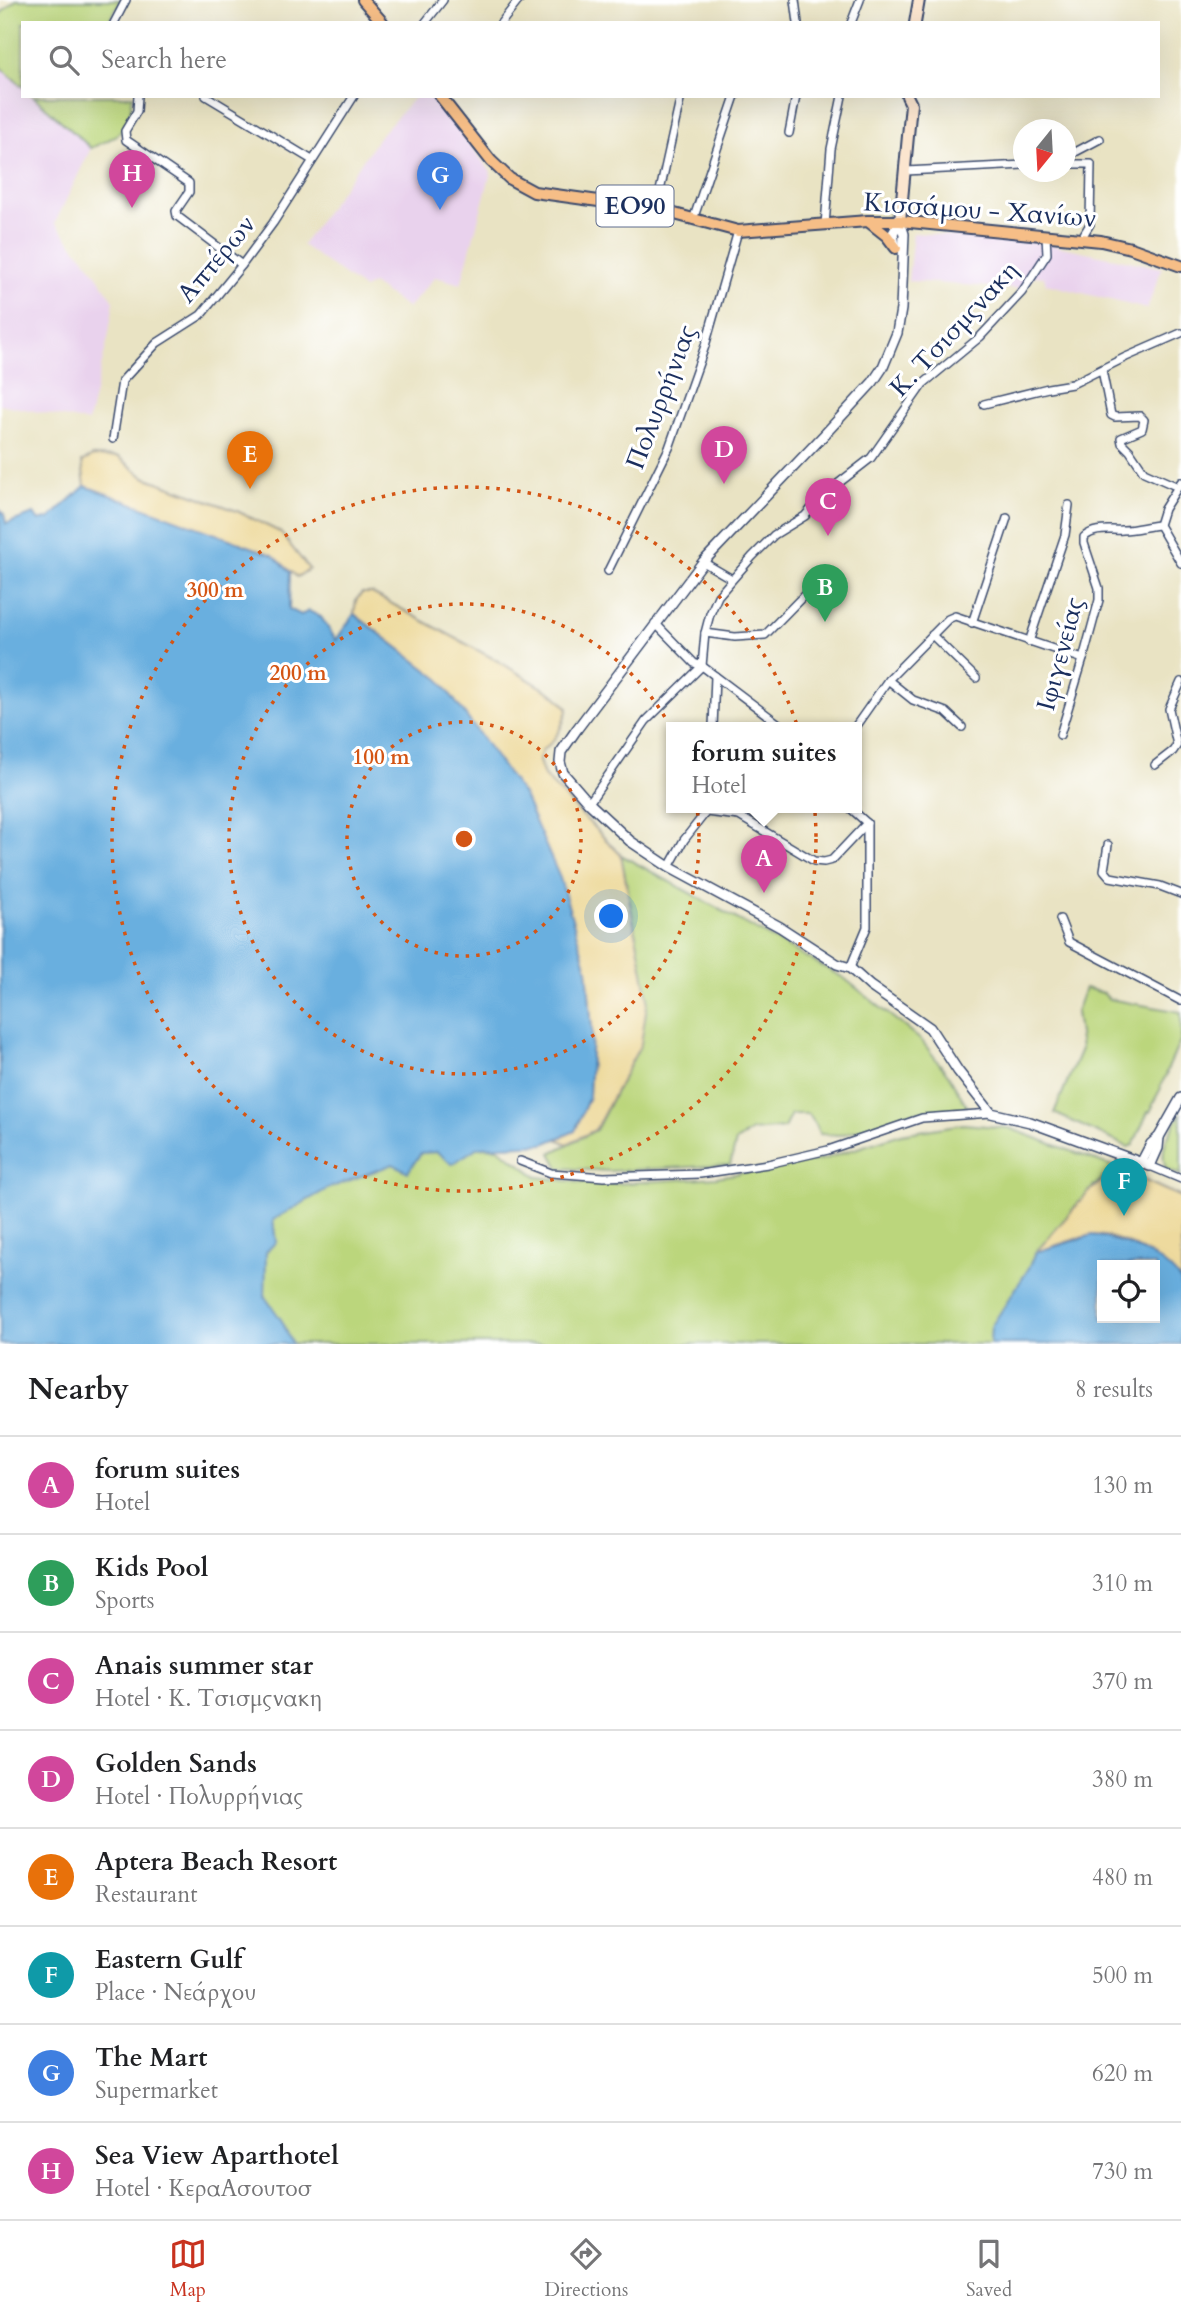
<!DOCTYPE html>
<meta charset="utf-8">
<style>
:root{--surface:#fff;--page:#f6f6f6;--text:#202124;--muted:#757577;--line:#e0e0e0;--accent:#c8321e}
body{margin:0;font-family:Cardo,serif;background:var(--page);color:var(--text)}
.controls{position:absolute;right:21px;bottom:21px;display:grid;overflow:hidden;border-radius:0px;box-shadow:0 7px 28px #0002}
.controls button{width:63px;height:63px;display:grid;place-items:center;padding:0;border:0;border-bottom:2px solid var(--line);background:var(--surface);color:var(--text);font:35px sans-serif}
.compass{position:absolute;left:1013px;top:119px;width:63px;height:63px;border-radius:50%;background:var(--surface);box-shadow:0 7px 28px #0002;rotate:198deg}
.you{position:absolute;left:612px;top:917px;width:24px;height:24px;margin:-18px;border:5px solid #fff;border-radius:50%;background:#1a73e8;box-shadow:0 0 0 10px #1a73e833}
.badge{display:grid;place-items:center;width:46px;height:46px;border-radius:50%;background:var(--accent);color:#fff;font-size:23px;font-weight:700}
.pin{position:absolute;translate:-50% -58px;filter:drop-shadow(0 2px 4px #0008)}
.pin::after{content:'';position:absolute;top:37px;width:24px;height:21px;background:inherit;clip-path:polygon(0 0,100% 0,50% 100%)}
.popup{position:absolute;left:666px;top:722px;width:196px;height:91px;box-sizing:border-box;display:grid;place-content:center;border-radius:0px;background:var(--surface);filter:drop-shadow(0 2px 5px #0005);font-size:23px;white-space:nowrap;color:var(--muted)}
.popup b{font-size:26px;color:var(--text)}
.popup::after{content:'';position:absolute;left:50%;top:100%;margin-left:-14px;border:14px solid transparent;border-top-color:var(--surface)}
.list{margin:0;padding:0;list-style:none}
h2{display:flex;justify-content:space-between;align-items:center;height:91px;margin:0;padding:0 28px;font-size:30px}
h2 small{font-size:23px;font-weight:400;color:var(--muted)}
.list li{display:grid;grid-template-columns:46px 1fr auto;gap:21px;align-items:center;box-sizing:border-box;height:98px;padding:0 28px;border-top:2px solid var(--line)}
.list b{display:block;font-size:26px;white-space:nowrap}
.list p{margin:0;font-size:23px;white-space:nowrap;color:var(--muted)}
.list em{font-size:23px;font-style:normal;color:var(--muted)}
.icon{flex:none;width:38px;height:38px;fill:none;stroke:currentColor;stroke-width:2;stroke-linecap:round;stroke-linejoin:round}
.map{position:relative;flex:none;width:1181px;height:1344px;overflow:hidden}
.search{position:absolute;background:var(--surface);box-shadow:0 7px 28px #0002;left:21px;right:21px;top:21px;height:77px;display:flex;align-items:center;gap:18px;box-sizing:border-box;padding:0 24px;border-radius:0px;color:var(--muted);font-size:26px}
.sheet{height:875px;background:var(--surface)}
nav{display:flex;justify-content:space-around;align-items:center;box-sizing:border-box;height:98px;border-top:2px solid var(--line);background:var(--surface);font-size:19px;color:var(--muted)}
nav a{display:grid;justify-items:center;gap:4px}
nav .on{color:var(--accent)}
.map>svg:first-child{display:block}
.built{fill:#e9d2ed}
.green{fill:#bbd67b;stroke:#6b826c;stroke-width:2}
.sand{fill:#eeda9e;stroke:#84847e;stroke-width:2}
.water{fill:#69afdf;stroke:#426f9e;stroke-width:2;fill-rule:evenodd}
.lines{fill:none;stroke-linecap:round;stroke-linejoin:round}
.minor-casing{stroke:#3a4a6d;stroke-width:10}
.tertiary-casing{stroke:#3a4a6d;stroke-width:12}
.secondary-casing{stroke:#3a4a6d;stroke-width:14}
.primary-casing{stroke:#3a4a6d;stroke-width:14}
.minor{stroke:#fff;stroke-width:7}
.tertiary{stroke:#fff;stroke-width:9}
.secondary{stroke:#fbe5cf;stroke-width:10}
.primary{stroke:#f6be87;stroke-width:10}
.ring{fill:none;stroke:#d45514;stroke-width:3.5;stroke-dasharray:3.5 7}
.labels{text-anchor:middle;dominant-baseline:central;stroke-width:6;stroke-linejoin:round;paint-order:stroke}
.shield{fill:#fff;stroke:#5f6d8e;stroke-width:2}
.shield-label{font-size:24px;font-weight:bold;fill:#1b2f5e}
.street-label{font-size:26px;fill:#1b2f5e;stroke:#fff}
.centre{fill:#d45514;stroke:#fff;stroke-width:3.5}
.ring-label{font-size:21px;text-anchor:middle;font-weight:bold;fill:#d45514;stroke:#fff;stroke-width:6;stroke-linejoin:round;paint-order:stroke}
</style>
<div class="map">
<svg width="1181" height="1344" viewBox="0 0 1181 1344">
<rect width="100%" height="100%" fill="#fff"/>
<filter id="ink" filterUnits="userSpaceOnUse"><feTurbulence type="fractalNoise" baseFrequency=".0143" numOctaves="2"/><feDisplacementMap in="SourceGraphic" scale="14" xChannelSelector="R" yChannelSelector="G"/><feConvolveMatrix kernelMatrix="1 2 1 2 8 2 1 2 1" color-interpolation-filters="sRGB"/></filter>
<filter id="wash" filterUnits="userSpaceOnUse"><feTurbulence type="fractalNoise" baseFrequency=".00686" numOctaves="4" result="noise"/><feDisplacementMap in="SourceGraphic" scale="28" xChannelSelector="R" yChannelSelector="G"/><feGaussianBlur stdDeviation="1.57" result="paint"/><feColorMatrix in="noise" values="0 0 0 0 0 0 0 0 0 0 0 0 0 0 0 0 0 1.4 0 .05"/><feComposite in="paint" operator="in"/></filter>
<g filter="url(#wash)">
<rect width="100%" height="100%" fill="#e9e3c3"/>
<g class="built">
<polygon points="0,67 23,87 23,96 33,96 91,148 55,223 90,265 114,301 108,338 88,422 0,404"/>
<polygon points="416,96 433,96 491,172 461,284 435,277 408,308 372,284 364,289 302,245 382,133"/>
<polygon points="913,233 1038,242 1162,268 1147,309 1046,284 1044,277 1034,276 1021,289 908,281"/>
</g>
<g class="green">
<polygon points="16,0 121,0 108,23 23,23 23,87 0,67 0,14"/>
<path d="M 33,96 L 133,96 C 130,103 132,107 130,113 C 123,136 111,139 91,148 Z"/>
<polygon points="621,855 844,978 922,1041 949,1076 968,1108 916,1112 841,1135 820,1134 809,1114 791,1114 784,1128 752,1131 736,1141 730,1165 609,1171 559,1168 551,1153 596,1130 636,1053 648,999"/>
<polygon points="1085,988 1103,993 1109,999 1181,1012 1181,1039 1166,1073 1167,1074 1160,1086 1161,1088 1152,1105 1153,1106 1150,1112 1148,1112 1133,1145 1128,1147 1054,1113 1081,1049 1076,1012"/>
<path d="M 1181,1113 L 1181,1175 L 1166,1169 C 1158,1146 1170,1133 1181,1113 Z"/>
<polygon points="963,1124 1009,1128 1114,1167 1089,1191 1036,1252 1029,1268 991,1327 990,1344 292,1344 282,1321 265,1297 266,1252 276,1242 273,1220 329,1188 393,1164 408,1171 421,1153 437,1152 452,1164 478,1147 498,1148 538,1177 599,1185 717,1177 824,1159 901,1134"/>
</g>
<g class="sand">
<polygon points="93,456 119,457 144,477 237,511 280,532 309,569 297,577 273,555 85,486 82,462"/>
<path d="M 362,593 L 372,593 L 498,661 L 556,696 L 568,708 C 563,724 557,741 542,750 L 539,761 L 544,776 L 621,855 L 648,999 L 641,1044 L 595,1130 L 567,1144 L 557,1139 L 575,1131 L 589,1096 L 592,1030 L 587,969 L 440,680 L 354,614 L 356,600 Z"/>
<path d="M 1119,1169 L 1181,1197 L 1181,1282 C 1168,1260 1121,1236 1095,1235 C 1082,1235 1050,1248 1036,1252 L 1089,1191 Z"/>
</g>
<g class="water">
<polygon points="85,486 273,555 290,572 289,609 301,615 309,611 321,617 336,640 354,614 440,680 524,796 560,878 587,969 592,1030 589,1096 575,1131 544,1144 478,1147 452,1164 437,1152 421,1153 408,1172 393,1164 329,1188 273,1220 276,1242 266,1252 265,1297 282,1321 292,1344 0,1344 0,510 4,514 6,524 34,514 39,521 50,518"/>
<path d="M 1093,1235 C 1122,1241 1165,1255 1181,1282 L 1181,1344 L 990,1344 L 991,1327 L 1029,1268 L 1036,1252 ZM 1102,1265 L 1155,1265 L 1155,1318 L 1102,1318 Z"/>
</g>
</g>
<g filter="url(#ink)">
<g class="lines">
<g class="minor-casing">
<g id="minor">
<polyline points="795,0 798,23"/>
<polyline points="114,23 126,0"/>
<polyline points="425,23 443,0"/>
<polyline points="501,23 519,0"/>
<polyline points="851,23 860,0"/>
<polyline points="138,96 137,111 125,131 126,140 189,183 189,192 176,211 177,216 242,265"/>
<polyline points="206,96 312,160"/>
<polyline points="789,133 796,96"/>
<polyline points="1066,157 1100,139"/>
<polyline points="1066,164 1091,164 1090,224 1081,239"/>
<polyline points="906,171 1024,165"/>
<polyline points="656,209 681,96"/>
<polyline points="693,220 735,96"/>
<polyline points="825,225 831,149 842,96"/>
<polyline points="1102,370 1111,415 1115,417 1140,416 1144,420 1142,429 1121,438 1122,443 1130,451 1144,472 1178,487"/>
<polyline points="984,404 1048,388 1072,384 1126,357 1181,333"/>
<polyline points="113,439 122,381 157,343 201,315 242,265 273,223 354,96"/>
<polyline points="1181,482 1164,509 1159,525 1181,563"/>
<polyline points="703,562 732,579"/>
<polyline points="608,571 669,448 705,346 738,231"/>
<polyline points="655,623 694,663 702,666 783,727"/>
<polyline points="972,623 1007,518"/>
<polyline points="705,633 735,637 765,635 815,584"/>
<polyline points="932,635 976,678"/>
<polyline points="1029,642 1065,535 1069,505"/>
<polyline points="702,666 705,633 710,614 718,596 752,557 774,535 805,516 822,496 871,458 923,384 980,337 1022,292 1047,254 1046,236"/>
<polyline points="888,680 913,700 946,712 962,727"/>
<polyline points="713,727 715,676"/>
<polyline points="855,727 888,680 948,619 955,616 1083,659"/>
<path d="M 1060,735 L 1083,659 L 1099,600 L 1099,588 L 1084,543 L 1084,537 C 1096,527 1109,531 1123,530 C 1135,530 1147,526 1159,525"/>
<polyline points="1155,765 1173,751 1177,745 1169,709 1181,682"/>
<polyline points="589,803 646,721 702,666"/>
<polyline points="849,807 867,823 867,927 850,968"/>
<polyline points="706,812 739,816 814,861 824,862 832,860 867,823"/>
<polyline points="1108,845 1104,870 1110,877 1160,886 1181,894"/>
<polyline points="669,867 684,840 706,812 706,808"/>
<polyline points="1060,919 1069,942 1181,1001"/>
<polyline points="520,1161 551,1173 604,1177 700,1174 768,1164 828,1150 922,1118 991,1113"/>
<polyline points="1150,1166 1181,1179"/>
</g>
</g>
<g class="tertiary-casing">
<g id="tertiary">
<polyline points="900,221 904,234 901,309 897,333 883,367 873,382 824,435 703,562 577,729 561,752 560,762 563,773 589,803 630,841 669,867 780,927 837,964 850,968 870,986 930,1028 958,1071 991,1113 1030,1122 1150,1166 1158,1148 1159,1137"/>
<polyline points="895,246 893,233 900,221"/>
<polyline points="1141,1163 1151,1144 1159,1137 1181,1098"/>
</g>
</g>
<g class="secondary-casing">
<g id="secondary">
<polyline points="915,23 919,0"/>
<polyline points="900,221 911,104 907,96"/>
</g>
</g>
<g class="primary-casing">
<g id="primary">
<polyline points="363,0 383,23"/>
<polyline points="440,96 491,161 510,179 534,192 656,209 738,231 868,221 900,221 1101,241 1131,248 1181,266"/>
<polyline points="868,221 887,236 896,248"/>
</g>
</g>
<use href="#minor" class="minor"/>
<use href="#tertiary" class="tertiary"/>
<use href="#secondary" class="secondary"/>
<use href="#primary" class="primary"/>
</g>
</g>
<g class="ring">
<circle cx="464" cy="839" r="117"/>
<circle cx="464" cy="839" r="235"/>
<circle cx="464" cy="839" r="352"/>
</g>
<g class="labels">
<rect class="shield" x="596.5" y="185.5" width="77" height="41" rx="5"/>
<g class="shield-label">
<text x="635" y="206">ΕΟ90</text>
</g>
<g class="street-label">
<text transform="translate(980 210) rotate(4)">Κισσάμου - Χανίων</text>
<text transform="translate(216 259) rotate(-50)">Απτέρων</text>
<text transform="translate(954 329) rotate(-47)">Κ. Τσισμςνακη</text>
<text transform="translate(661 397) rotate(-69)">Πολυρρήνιας</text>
<text transform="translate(1060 654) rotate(-75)">Ιφιγενείας</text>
</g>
</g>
<circle cx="464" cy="839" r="10" class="centre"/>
<g class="ring-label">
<text x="215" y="597">300 m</text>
<text x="298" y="680">200 m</text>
<text x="381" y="764">100 m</text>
</g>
</svg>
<div class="controls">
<button><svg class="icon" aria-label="locate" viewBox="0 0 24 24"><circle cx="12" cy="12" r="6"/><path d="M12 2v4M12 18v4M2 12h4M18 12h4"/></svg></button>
</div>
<svg class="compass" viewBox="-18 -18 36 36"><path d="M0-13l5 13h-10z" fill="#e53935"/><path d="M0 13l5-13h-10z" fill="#757577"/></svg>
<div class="you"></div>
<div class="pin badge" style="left:764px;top:893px;background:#d1479c">A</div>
<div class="popup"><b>forum suites</b>Hotel</div>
<div class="pin badge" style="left:825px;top:622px;background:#2e9e5b">B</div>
<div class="pin badge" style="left:828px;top:536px;background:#d1479c">C</div>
<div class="pin badge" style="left:724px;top:484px;background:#d1479c">D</div>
<div class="pin badge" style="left:250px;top:489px;background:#e8710a">E</div>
<div class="pin badge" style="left:1124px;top:1216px;background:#0f9aa8">F</div>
<div class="pin badge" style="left:440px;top:210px;background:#3f7fe0">G</div>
<div class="pin badge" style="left:132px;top:208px;background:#d1479c">H</div>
<div class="search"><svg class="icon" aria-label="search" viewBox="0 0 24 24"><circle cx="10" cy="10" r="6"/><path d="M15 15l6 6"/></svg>Search here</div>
</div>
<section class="sheet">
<h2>Nearby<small>8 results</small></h2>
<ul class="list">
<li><span class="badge" style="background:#d1479c">A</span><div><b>forum suites</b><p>Hotel</p></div><em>130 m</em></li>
<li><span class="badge" style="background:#2e9e5b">B</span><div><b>Kids Pool</b><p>Sports</p></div><em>310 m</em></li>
<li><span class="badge" style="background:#d1479c">C</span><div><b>Anais summer star</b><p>Hotel · Κ. Τσισμςνακη</p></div><em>370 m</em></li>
<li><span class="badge" style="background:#d1479c">D</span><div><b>Golden Sands</b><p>Hotel · Πολυρρήνιας</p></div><em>380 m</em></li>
<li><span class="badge" style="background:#e8710a">E</span><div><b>Aptera Beach Resort</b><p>Restaurant</p></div><em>480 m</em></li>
<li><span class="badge" style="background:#0f9aa8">F</span><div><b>Eastern Gulf</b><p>Place · Νεάρχου</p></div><em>500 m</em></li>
<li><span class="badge" style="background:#3f7fe0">G</span><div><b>The Mart</b><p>Supermarket</p></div><em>620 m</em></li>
<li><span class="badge" style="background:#d1479c">H</span><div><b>Sea View Aparthotel</b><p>Hotel · ΚεραΑσουτοσ</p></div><em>730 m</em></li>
</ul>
</section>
<nav>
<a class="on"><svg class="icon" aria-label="map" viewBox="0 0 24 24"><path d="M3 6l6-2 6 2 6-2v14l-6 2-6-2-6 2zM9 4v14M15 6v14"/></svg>Map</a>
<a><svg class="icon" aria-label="directions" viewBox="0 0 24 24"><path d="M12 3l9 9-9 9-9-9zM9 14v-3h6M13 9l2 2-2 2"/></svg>Directions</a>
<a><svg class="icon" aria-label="saved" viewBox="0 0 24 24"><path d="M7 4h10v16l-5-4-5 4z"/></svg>Saved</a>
</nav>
